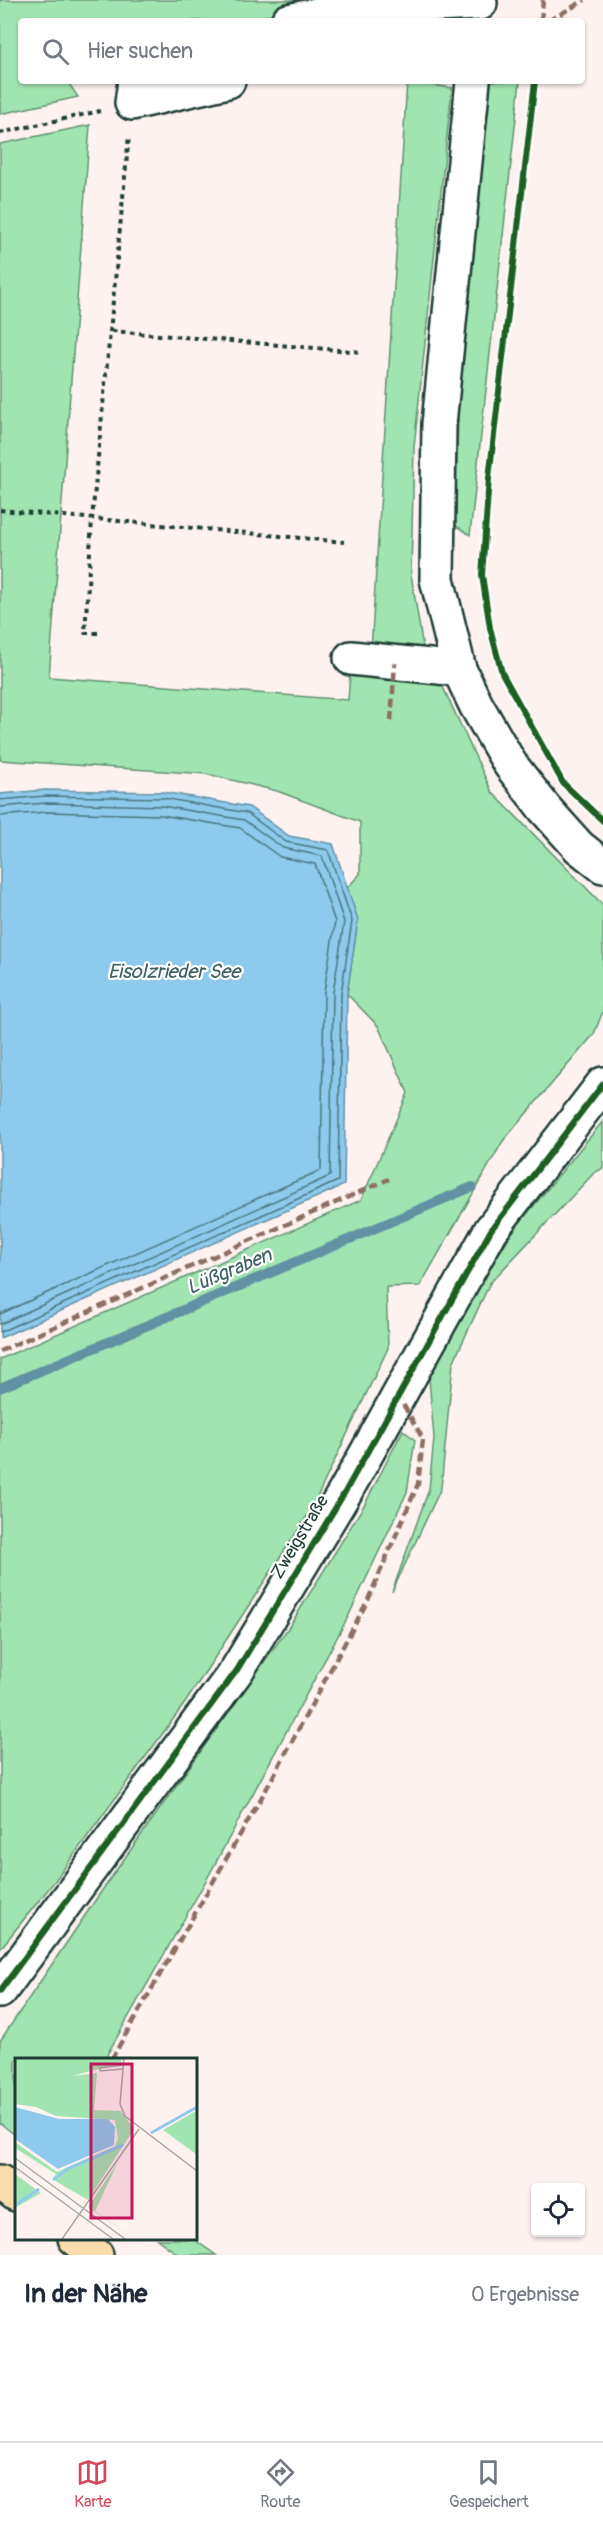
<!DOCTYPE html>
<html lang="de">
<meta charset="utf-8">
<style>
:root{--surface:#fff;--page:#f2f2f3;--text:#1f2937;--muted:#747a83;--line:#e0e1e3;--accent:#d1495b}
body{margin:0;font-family:Pangolin,sans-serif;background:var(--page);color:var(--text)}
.controls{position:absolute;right:18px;bottom:18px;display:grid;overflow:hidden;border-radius:6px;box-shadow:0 2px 4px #0004}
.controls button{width:54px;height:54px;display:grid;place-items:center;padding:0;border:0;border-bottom:2px solid var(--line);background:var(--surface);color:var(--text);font:30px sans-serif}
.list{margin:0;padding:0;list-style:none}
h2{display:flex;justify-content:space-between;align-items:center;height:78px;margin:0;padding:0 24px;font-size:26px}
h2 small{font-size:20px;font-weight:400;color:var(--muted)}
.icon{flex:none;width:33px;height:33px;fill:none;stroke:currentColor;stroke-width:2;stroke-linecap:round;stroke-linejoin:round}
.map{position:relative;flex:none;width:603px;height:2255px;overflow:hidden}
.search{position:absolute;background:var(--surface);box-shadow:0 2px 4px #0004;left:18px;right:18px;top:18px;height:66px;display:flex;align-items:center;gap:15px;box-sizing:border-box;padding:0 21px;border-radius:6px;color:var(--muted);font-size:22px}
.sheet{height:186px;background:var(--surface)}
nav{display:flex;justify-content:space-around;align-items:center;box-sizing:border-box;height:84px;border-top:2px solid var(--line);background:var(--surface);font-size:16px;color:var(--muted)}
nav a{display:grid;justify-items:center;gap:3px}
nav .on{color:var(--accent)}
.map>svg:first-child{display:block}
.green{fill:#a0e5b1;stroke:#609172;stroke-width:1.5}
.water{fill:#8dcaee;stroke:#6192a4;stroke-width:1.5}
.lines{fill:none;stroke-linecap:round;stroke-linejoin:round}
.shore{stroke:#4b757e;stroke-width:1.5}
.stream{stroke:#6192a4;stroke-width:10}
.minor-casing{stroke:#1f3d34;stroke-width:38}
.highway-casing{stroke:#1f3d34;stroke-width:38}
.path{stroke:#1f3d34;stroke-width:4;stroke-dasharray:4.5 4.5;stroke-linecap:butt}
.minor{stroke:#fff;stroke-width:33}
.highway{stroke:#fcdcac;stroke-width:33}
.quiet{stroke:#8d6e63;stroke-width:4.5;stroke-dasharray:9 4.5;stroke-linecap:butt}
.cycleway-casing{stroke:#fff;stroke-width:10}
.cycleway{stroke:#1b5e20;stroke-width:6}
.labels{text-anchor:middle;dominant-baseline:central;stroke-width:4.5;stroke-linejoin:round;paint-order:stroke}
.street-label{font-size:18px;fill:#1f3d34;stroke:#fff}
.water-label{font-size:20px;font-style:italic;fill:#3a6062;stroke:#fff}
.inset-river{fill:none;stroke:#8dcaee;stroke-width:3}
.inset-road{fill:none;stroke:#a5aaa5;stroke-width:1.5}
.view{fill:#c2185b;fill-opacity:0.15;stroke:#c2185b;stroke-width:3}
.inset-edge{fill:none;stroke:#1f3d34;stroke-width:3}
</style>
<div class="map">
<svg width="603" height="2255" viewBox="0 0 603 2255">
<rect width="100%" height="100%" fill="#fef2f1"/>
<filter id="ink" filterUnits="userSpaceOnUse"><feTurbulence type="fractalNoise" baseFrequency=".0167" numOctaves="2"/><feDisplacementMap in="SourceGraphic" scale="12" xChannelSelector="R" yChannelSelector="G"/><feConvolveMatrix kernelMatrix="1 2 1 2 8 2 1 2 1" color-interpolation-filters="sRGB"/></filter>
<g filter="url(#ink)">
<g class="green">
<polygon points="0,0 340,0 245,21 21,21 21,81 67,81 78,97 0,114"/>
<polygon points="407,81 452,88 414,447 411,574 424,654 371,650"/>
<polygon points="488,81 520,81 470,535 455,525 460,343"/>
<polygon points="90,125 49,677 348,700 350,674 440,681 492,792 603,905 603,1011 594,1034 503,1141 420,1286 386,1287 388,1348 311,1510 185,1703 54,1882 0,1949 0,1359 361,1200 408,1093 378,1026 347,994 358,920 347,888 360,874 360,822 277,791 207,774 0,760 0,144"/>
<polygon points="603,1121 603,1168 594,1173 490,1283 453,1363 441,1488 392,1592 429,1489 434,1438 428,1367 513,1231"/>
<polygon points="403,1430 415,1440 407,1492 348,1617 208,1877 104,2060 16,2060 16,2136 0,2123 0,2041 105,1886 291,1624 366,1502"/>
<polygon points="157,2239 193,2239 216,2255 179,2255"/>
</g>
<polygon class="water" points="45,790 163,792 249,807 289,836 333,844 358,920 347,994 344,1185 0,1338 0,794"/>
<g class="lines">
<g class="shore">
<polyline points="0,800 45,796 163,798 247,813 286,842 328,850 352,921 341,994 338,1181 0,1332"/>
<polyline points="0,807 46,803 162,806 244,820 283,848 322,856 344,922 333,993 330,1176 0,1324"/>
<polyline points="0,816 46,812 161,815 240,828 280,857 315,864 335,922 324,992 321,1170 0,1314"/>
</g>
<polyline class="stream" points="0,1388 472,1187"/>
<g class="minor-casing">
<g id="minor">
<polyline points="288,21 343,9 480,3"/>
<polyline points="135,81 132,103 228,81"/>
<polyline points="473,81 439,424 437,579 459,669 476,705 510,764 545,809 579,847 603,866"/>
<polyline points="351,658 459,669"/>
<polyline points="0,1991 237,1670 345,1492 491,1230 603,1084"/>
</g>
</g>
<g class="highway-casing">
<g id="highway">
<polyline points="0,2182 16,2194"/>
<polyline points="75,2238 96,2255"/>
</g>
</g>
<g class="path">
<polyline points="0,133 100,111"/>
<polyline points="112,331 362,352"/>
<polyline points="0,510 344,542"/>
<polyline points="98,633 85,633 92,519 129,135"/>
</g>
<use href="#minor" class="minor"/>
<use href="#highway" class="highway"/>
<g class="quiet">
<polyline points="541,21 543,0"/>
<polyline points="548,21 585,0"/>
<polyline points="391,721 395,663"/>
<polyline points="0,1351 389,1179"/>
<polyline points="111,2060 268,1786 368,1600 418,1484 423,1439 399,1397"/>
</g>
<g class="cycleway-casing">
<g id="cycleway">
<polyline points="535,81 489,478 482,575 490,628 502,673 563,783 603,821"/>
<polyline points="0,1991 237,1670 345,1492 491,1230 603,1084"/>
</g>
</g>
<use href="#cycleway" class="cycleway"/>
</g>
</g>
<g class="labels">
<g class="street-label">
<text transform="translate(300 1537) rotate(-59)">Zweigstraße</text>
</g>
<g class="water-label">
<text x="174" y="971">Eisolzrieder See</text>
<text transform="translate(229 1271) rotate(-23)">Lüßgraben</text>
</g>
</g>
<g transform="translate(15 2058)">
<rect width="182" height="182" fill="#fef2f1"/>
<path d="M 0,0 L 107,0 L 106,5 L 57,18 L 82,15 L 79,52 L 106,53 L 119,71 L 73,142 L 42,124 L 38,120 L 41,116 L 0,90 L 0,84 L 42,114 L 100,88 L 103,81 L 100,62 L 41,58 L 21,49 L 0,46 ZM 181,53 L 182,54 L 181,96 L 148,72 ZM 103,104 L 80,153 L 120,181 L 73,149 ZM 0,116 L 26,135 L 0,150 Z" fill="#a0e5b1"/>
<path d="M 0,49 L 44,61 L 93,61 L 100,69 L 99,87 L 43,111 L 0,81 Z" fill="#8dcaee"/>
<path class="inset-river" d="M 136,75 L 182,49M 38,122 L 54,110 L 108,87M 0,147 L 24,131"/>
<path class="inset-road" d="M 109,0 L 105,46 L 110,58 L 182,113M 85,13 L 85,10 L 108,7M 85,13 L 108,11M 0,100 L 110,181M 0,109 L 98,181M 47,181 L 124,71"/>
<path class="view" d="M 76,6 L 117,6 L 117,160 L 76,160 Z"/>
<rect width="182" height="182" class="inset-edge"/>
</g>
</svg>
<div class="controls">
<button><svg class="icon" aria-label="locate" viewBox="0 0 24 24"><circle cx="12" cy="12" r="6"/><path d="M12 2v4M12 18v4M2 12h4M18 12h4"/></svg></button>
</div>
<div class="search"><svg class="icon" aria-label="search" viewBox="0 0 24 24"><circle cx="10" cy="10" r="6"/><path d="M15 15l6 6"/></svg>Hier suchen</div>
</div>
<section class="sheet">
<h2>In der Nähe<small>0 Ergebnisse</small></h2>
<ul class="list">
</ul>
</section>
<nav>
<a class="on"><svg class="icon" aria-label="map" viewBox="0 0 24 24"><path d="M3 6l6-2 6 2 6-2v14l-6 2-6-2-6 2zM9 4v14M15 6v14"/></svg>Karte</a>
<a><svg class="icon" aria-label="directions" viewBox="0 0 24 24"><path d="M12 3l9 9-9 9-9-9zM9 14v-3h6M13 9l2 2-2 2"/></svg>Route</a>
<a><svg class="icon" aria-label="saved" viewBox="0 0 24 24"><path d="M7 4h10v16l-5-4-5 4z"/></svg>Gespeichert</a>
</nav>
